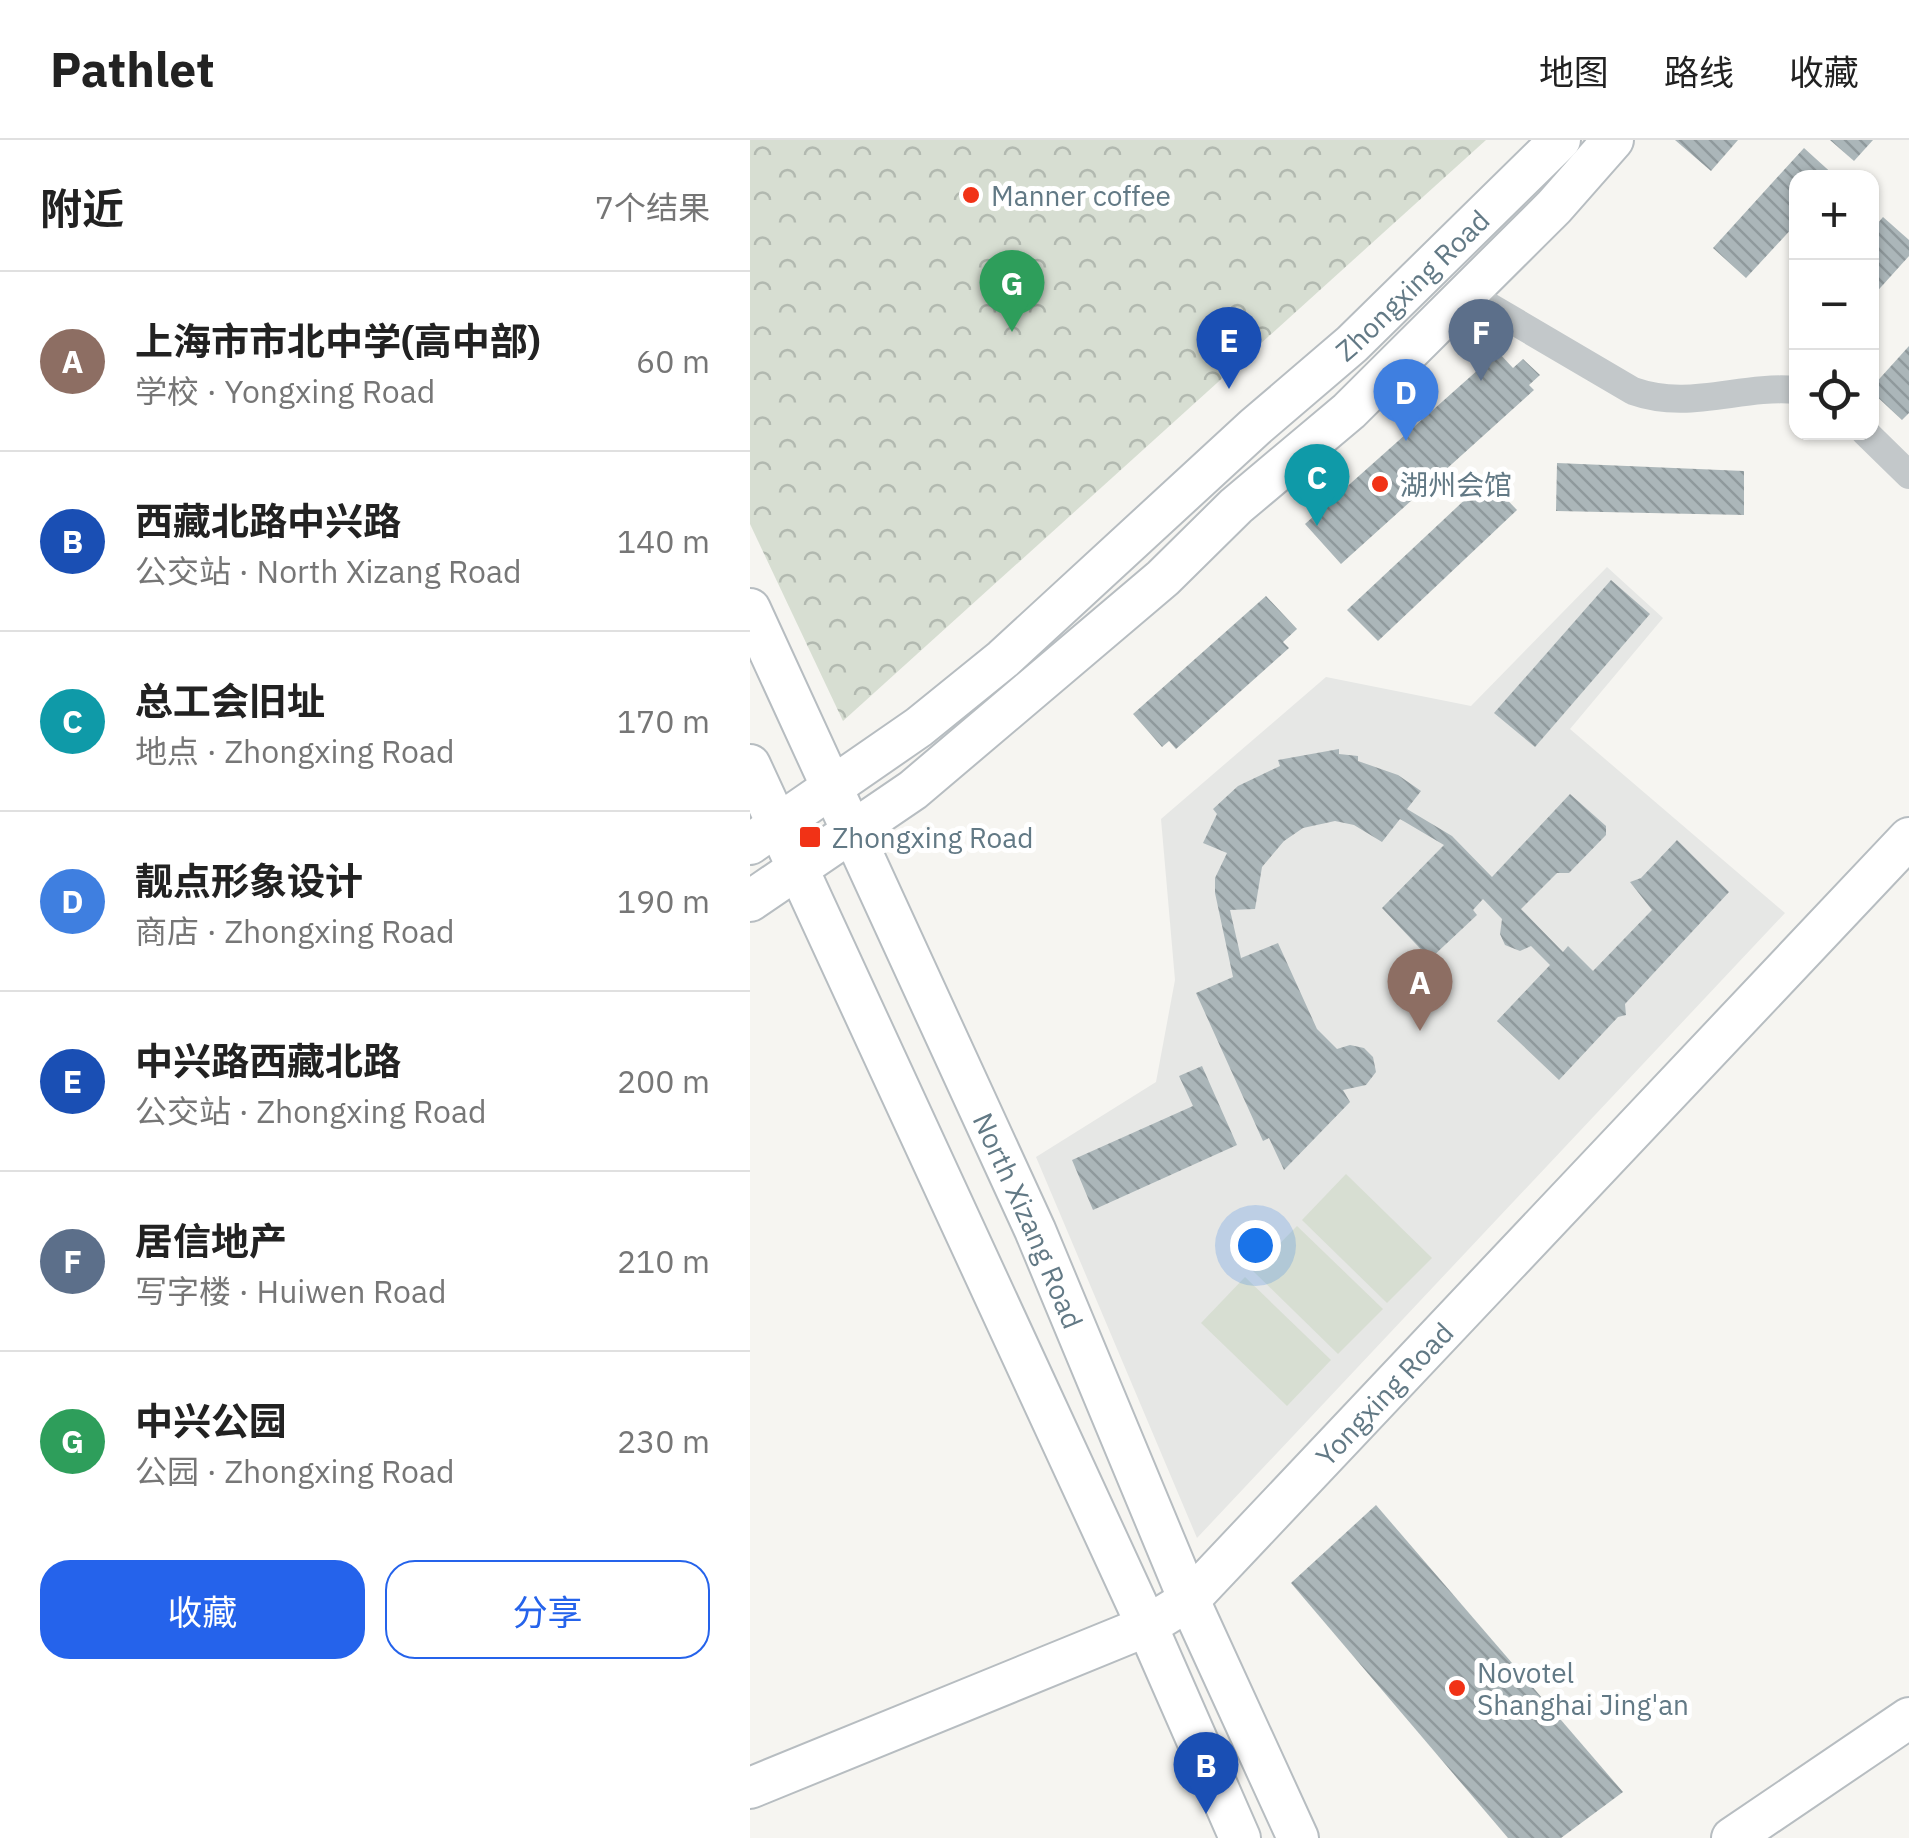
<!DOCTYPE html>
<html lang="zh">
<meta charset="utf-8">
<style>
:root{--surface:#fff;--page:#f2f2f2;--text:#222;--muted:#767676;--line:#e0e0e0;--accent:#2563eb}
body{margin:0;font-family:"IBM Plex Sans","Noto Sans SC",sans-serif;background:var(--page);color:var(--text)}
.controls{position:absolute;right:30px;top:30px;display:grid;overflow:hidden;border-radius:20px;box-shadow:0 2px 8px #0004}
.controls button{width:90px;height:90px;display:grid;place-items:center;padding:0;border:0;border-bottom:2px solid var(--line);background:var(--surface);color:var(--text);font:50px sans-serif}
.you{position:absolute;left:505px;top:1105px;width:35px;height:35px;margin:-25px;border:8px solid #fff;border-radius:50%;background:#1a73e8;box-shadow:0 0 0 15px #1a73e833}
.badge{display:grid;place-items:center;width:65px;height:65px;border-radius:50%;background:var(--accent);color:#fff;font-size:32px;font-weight:700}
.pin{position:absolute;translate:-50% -82px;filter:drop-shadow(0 2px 5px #0008)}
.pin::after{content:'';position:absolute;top:52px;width:35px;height:30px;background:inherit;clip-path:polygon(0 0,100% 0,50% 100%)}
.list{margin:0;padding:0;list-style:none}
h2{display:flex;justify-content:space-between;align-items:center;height:130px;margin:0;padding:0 40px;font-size:42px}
h2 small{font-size:32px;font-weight:400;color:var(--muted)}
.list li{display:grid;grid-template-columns:65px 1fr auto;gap:30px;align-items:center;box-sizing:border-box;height:180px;padding:0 40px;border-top:2px solid var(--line)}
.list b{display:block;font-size:38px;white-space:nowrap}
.list p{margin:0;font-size:32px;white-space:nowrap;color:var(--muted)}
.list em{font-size:32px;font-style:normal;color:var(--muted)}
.actions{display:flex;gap:20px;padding:30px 40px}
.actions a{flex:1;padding:22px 0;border:2px solid var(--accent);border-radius:30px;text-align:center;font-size:35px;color:var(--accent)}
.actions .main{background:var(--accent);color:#fff}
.icon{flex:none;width:55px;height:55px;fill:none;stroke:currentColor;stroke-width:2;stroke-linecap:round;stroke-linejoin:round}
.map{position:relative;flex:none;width:1159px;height:1698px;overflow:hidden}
header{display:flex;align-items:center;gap:60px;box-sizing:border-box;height:140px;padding:0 50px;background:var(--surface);border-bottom:2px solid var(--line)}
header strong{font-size:48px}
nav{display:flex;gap:55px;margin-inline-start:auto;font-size:35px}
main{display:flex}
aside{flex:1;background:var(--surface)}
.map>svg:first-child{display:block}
.built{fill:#e6e7e5}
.green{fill:#d7ded2}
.park{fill:url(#park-crowns)}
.building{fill:url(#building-back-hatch)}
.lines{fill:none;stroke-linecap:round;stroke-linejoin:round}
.secondary-casing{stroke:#b7bdc1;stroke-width:44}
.street{stroke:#c3c8ca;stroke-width:28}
.secondary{stroke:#fff;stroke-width:40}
.poi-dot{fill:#f13216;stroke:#fff;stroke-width:4}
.labels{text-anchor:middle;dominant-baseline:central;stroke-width:10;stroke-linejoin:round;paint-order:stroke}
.poi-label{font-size:28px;fill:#627985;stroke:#fff;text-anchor:start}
.street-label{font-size:28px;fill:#627985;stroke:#fff}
</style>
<header>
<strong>Pathlet</strong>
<nav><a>地图</a><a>路线</a><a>收藏</a></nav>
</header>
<main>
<aside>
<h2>附近<small>7个结果</small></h2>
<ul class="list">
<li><span class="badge" style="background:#8d6e63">A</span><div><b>上海市市北中学(高中部)</b><p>学校 · Yongxing Road</p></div><em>60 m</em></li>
<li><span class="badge" style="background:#1a4fb4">B</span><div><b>西藏北路中兴路</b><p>公交站 · North Xizang Road</p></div><em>140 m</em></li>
<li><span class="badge" style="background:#0f9aa8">C</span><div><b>总工会旧址</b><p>地点 · Zhongxing Road</p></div><em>170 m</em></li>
<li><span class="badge" style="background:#3f7fe0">D</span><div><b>靓点形象设计</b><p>商店 · Zhongxing Road</p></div><em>190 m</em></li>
<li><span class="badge" style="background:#1a4fb4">E</span><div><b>中兴路西藏北路</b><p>公交站 · Zhongxing Road</p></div><em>200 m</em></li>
<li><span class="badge" style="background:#5c6f8a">F</span><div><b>居信地产</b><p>写字楼 · Huiwen Road</p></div><em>210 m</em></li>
<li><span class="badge" style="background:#2e9e5b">G</span><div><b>中兴公园</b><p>公园 · Zhongxing Road</p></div><em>230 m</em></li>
</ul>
<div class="actions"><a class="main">收藏</a><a>分享</a></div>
</aside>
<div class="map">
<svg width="1159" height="1698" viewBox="0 0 1159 1698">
<defs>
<pattern id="park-crowns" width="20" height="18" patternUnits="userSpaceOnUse" patternTransform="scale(2.5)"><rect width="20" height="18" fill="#d7ded2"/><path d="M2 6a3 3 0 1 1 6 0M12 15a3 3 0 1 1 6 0" fill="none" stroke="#b2b9b0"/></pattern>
<pattern id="building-back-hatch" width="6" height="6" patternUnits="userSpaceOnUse" patternTransform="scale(2.5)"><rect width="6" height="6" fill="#abb6b9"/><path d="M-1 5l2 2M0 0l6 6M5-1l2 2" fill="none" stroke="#8f999c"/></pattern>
</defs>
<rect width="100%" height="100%" fill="#f6f5f1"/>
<polygon class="built" points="857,427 913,478 820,589 1035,773 447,1398 286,1017 406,942 425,840 411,679 576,537 721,566"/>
<g class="green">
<polygon points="596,1034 682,1118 637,1163 552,1080"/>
<polygon points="547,1086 633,1169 588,1214 503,1131"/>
<polygon points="495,1137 581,1220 537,1266 451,1183"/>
</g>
<polygon class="park" points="0,0 736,0 93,581 0,384"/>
<g class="building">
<polygon points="925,0 988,0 961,31"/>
<polygon points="1080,0 1123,0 1104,21"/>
<polygon points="1054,8 1087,38 1046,38 1046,84 996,138 963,108"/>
<polygon points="1133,77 1159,100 1159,116 1122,157 1122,90"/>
<polygon points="1159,206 1159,273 1152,280 1122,252 1122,247"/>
<polygon points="748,212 763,228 773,219 790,235 779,245 784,250 591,424 555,384"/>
<polygon points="807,323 994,331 994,375 806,371"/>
<polygon points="737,339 767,370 628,501 597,470"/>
<polygon points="861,440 900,474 785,607 744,573"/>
<polygon points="516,456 547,489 533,502 539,508 426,609 419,601 412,607 383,574"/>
<polygon points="589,609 589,614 608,616 608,621 648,635 671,651 657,669 702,696 742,737 820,654 856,686 856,695 819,733 807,733 771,769 813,812 818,806 843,831 902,770 880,742 891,738 927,700 979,752 875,864 876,875 868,877 809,940 747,881 800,825 781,806 770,811 755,805 750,794 752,779 733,759 723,770 727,775 680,819 632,768 694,705 650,679 632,702 604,685 585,681 553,688 534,701 512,727 505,769 480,770 491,818 528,803 567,889 587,909 600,905 614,908 623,917 626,932 616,945 593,950 600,962 534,1030 519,998 513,1001 446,853 483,837 465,753 465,738 477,713 453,703 467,674 463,669 488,646 530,626 528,620"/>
<polygon points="452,926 487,1005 343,1070 322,1020 443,966 429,936"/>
<polygon points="626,1365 873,1652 811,1698 758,1698 541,1443"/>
</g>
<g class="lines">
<g class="secondary-casing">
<g id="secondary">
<path id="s1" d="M 0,469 L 285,1090 L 439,1460 L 548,1698"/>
<polyline points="0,625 397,1486 490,1698"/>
<path id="s2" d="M 0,704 L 169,587 L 253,519 L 505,287 L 602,204 L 810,0"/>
<polyline points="0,761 163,650 413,438 486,366 599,271 804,67 863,0"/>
<path id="s3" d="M 0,1648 L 397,1486 L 439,1460 L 1159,698"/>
<polyline points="982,1698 1159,1578"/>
</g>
</g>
<g class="street">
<path d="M 718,154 L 883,251 C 939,271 990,245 1046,250"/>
<polyline points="1115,292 1159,335"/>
</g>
<use href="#secondary" class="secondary"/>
</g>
<g class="poi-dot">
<circle cx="221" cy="55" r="10"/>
<circle cx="630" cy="344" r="10"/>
<rect x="48" y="685" width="24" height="24" rx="5"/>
<circle cx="707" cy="1548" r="10"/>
</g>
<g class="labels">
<g class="poi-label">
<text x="241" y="55">Manner coffee</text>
<text x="650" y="344">湖州会馆</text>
<text x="82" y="697">Zhongxing Road</text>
<text x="727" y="1532">Novotel<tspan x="727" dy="32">Shanghai Jing'an</tspan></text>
</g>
<g class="street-label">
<text stroke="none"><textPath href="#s2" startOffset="868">Zhongxing Road</textPath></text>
<text stroke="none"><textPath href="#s1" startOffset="672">North Xizang Road</textPath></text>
<text stroke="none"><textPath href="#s3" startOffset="762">Yongxing Road</textPath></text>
</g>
</g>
</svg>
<div class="controls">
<button>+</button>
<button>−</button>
<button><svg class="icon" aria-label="locate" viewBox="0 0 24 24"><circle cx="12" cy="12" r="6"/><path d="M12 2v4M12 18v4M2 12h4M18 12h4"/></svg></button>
</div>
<div class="you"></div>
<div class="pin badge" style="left:670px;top:891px;background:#8d6e63">A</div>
<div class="pin badge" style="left:456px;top:1674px;background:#1a4fb4">B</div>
<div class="pin badge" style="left:567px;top:386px;background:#0f9aa8">C</div>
<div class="pin badge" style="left:656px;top:301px;background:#3f7fe0">D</div>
<div class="pin badge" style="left:479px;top:249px;background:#1a4fb4">E</div>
<div class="pin badge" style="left:731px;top:241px;background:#5c6f8a">F</div>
<div class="pin badge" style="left:262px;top:192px;background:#2e9e5b">G</div>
</div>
</main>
